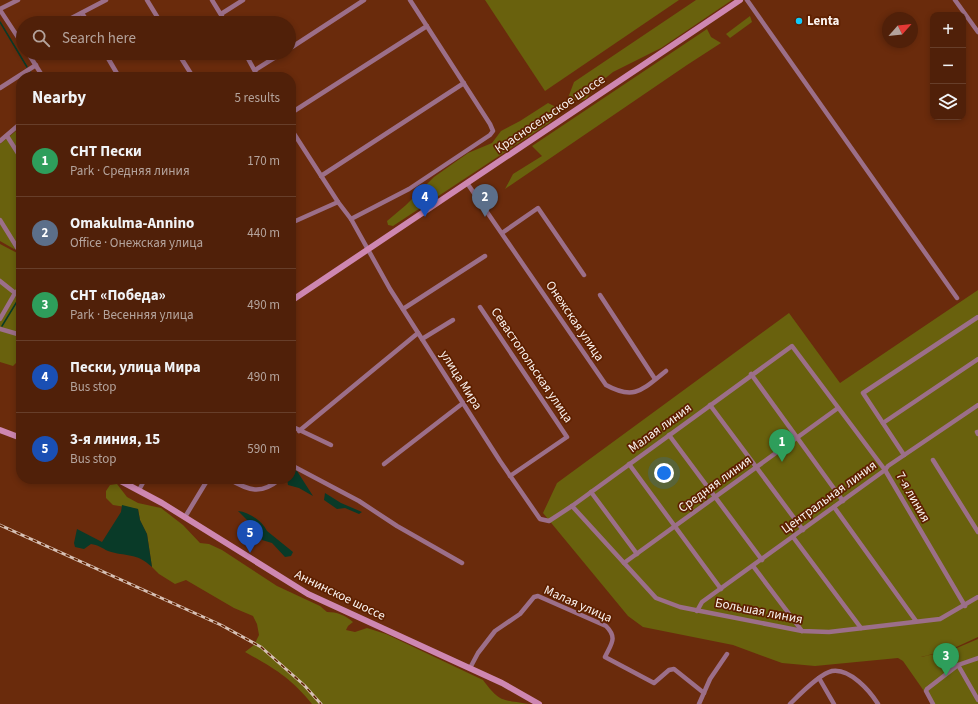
<!DOCTYPE html>
<meta charset="utf-8">
<style>
:root{--surface:#502009;--page:#562812;--text:#f1f3f6;--muted:#b4a39c;--line:#673e2a;--accent:#ea580c}
body{margin:0;font-family:"Source Sans 3",sans-serif;background:var(--page);color:var(--text)}
.controls{position:absolute;right:12px;top:12px;display:grid;overflow:hidden;border-radius:8px;box-shadow:0 2px 6px #0003}
.controls button{width:36px;height:36px;display:grid;place-items:center;padding:0;border:0;border-bottom:1px solid var(--line);background:var(--surface);color:var(--text);font:20px sans-serif}
.compass{position:absolute;left:882px;top:12px;width:36px;height:36px;border-radius:50%;background:var(--surface);box-shadow:0 2px 6px #0003;rotate:63deg}
.you{position:absolute;left:664px;top:473px;width:14px;height:14px;margin:-10px;border:3px solid #fff;border-radius:50%;background:#1a73e8;box-shadow:0 0 0 6px #1a73e833}
.badge{display:grid;place-items:center;width:26px;height:26px;border-radius:50%;background:var(--accent);color:#fff;font-size:13px;font-weight:700}
.pin{position:absolute;translate:-50% -33px;filter:drop-shadow(0 1px 2px #0008)}
.pin::after{content:'';position:absolute;top:21px;width:14px;height:12px;background:inherit;clip-path:polygon(0 0,100% 0,50% 100%)}
.list{margin:0;padding:0;list-style:none}
h2{display:flex;justify-content:space-between;align-items:center;height:52px;margin:0;padding:0 16px;font-size:17px}
h2 small{font-size:13px;font-weight:400;color:var(--muted)}
.list li{display:grid;grid-template-columns:26px 1fr auto;gap:12px;align-items:center;box-sizing:border-box;height:72px;padding:0 16px;border-top:1px solid var(--line)}
.list b{display:block;font-size:15px;white-space:nowrap}
.list p{margin:0;font-size:13px;white-space:nowrap;color:var(--muted)}
.list em{font-size:13px;font-style:normal;color:var(--muted)}
.icon{flex:none;width:22px;height:22px;fill:none;stroke:currentColor;stroke-width:2;stroke-linecap:round;stroke-linejoin:round}
.map{position:relative;flex:none;width:978px;height:704px;overflow:hidden}
.search{position:absolute;background:var(--surface);box-shadow:0 2px 6px #0003;left:16px;top:16px;width:280px;height:44px;display:flex;align-items:center;gap:10px;box-sizing:border-box;padding:0 14px;border-radius:22px;color:var(--muted);font-size:15px}
.panel{position:absolute;background:var(--surface);box-shadow:0 2px 6px #0003;left:16px;top:72px;width:280px;height:412px;border-radius:16px}
.map>svg:first-child{display:block}
.green{fill:#69610d}
.water{fill:#093a28}
.lines{fill:none;stroke-linecap:round;stroke-linejoin:round}
.stream{stroke:#093a28;stroke-width:1.5}
.street{stroke:#9c6f89;stroke-width:4.5}
.secondary{stroke:#ce87b1;stroke-width:6}
.rail-casing{stroke:#d6c0b5;stroke-width:3}
.rail{stroke:#5e2000;stroke-width:1.5;stroke-dasharray:4.5;stroke-linecap:butt}
.poi-dot{fill:#10cafa;stroke:#5e2000;stroke-width:1.5}
.labels{text-anchor:middle;dominant-baseline:central;stroke-width:3.5;stroke-linejoin:round;paint-order:stroke}
.poi-label{font-size:13px;font-weight:bold;fill:#faf2ee;stroke:#5e2000;text-anchor:start}
.street-label{font-size:13px;fill:#faf2ee;stroke:#5e2000}
</style>
<div class="map">
<svg width="978" height="704" viewBox="0 0 978 704">
<rect width="100%" height="100%" fill="#6a2b0c"/>
<g class="green">
<polygon points="485,0 679,0 545,91"/>
<polygon points="696,0 732,0 661,48 613,72 597,85 586,99 578,101 568,98 574,82"/>
<polygon points="750,16 752,22 730,38 726,34"/>
<polygon points="707,29 711,37 721,43 687,65 505,189 513,174 542,156 532,146"/>
<polygon points="548,103 554,106 558,114 549,123 393,226 388,225 387,221 406,205 434,177 468,153 492,143 501,131 520,121"/>
<polygon points="21,127 21,248 14,249 0,241 0,144"/>
<polygon points="0,244 21,255 21,364 17,362 13,366 0,362"/>
<polygon points="978,290 978,637 952,649 921,657 952,650 978,639 978,704 933,704 903,661 898,658 815,666 782,663 733,645 643,627 628,616 543,513 557,483 789,313 840,383"/>
<path d="M 117,484 L 127,497 L 138,503 L 161,508 L 183,525 L 200,543 L 209,544 L 222,550 L 277,586 L 320,606 L 327,612 C 337,612 345,615 353,622 L 348,626 L 346,630 L 355,632 L 367,628 L 386,634 L 483,680 C 501,704 502,699 529,704 L 312,704 C 291,678 274,668 245,652 L 254,645 L 259,635 L 257,624 L 253,616 L 234,608 L 186,580 L 175,584 L 159,574 L 152,567 L 147,534 L 140,520 L 138,509 L 113,505 L 106,498 L 106,491 L 110,485 Z"/>
</g>
<g class="water">
<polygon points="291,468 297,471 313,496 299,488 288,485 287,479 291,479"/>
<polygon points="325,493 341,503 362,512 359,514 345,508 337,509 324,500"/>
<path d="M 122,505 L 138,509 L 140,520 L 147,534 L 152,567 C 136,552 126,557 108,551 C 102,548 98,545 91,544 L 84,549 L 75,547 L 74,543 L 77,529 L 102,542 L 121,512 Z"/>
<path d="M 238,511 C 249,512 262,521 267,531 L 293,552 L 291,556 L 285,557 L 272,543 L 262,540 L 257,530 Z"/>
</g>
<g class="lines">
<g class="stream">
<polyline points="0,22 27,67"/>
<polyline points="30,72 33,77"/>
<polyline points="2,326 21,295"/>
</g>
<g class="street">
<polyline points="147,0 161,23"/>
<polyline points="212,0 226,23"/>
<polyline points="747,0 957,298"/>
<polyline points="955,0 978,32"/>
<polyline points="0,9 18,0"/>
<polyline points="0,10 23,45"/>
<polyline points="82,13 88,23"/>
<polyline points="221,14 243,0"/>
<polyline points="62,23 106,0"/>
<polyline points="289,49 364,0"/>
<polyline points="28,53 43,77"/>
<polyline points="105,53 119,77"/>
<polyline points="178,53 193,77"/>
<polyline points="245,53 258,77"/>
<polyline points="255,70 282,53"/>
<polyline points="251,77 257,75"/>
<polyline points="0,88 36,65"/>
<polyline points="291,113 427,26"/>
<polyline points="291,129 338,202 351,219 390,289 500,461 540,519 549,521 572,506 792,346 885,470 965,606"/>
<polyline points="7,136 21,158"/>
<polyline points="0,141 21,123"/>
<polyline points="321,176 464,83"/>
<path d="M 467,183 L 606,385 C 635,401 643,389 666,371"/>
<polyline points="351,219 409,189 490,135 493,131 490,124 410,0"/>
<polyline points="0,220 18,249 21,251"/>
<polyline points="291,223 338,202"/>
<polyline points="502,233 538,208 584,275"/>
<polyline points="0,281 15,293"/>
<polyline points="600,295 655,379"/>
<polyline points="480,307 567,437 510,476"/>
<polyline points="403,309 485,256"/>
<polyline points="0,319 15,293 21,288"/>
<polyline points="0,329 21,335"/>
<polyline points="422,339 453,320"/>
<polyline points="751,374 843,501"/>
<polyline points="710,405 803,530"/>
<polyline points="883,423 978,359"/>
<polyline points="291,426 331,445"/>
<polyline points="299,431 418,333"/>
<polyline points="977,432 978,434"/>
<polyline points="669,435 762,560"/>
<polyline points="904,455 863,393 978,317"/>
<polyline points="933,460 978,532"/>
<polyline points="384,464 463,403"/>
<polyline points="629,464 721,589"/>
<polyline points="291,465 359,501 397,526 462,563"/>
<path d="M 229,479 C 249,491 261,495 280,479"/>
<polyline points="139,490 145,479"/>
<polyline points="591,492 637,554"/>
<polyline points="572,506 656,598 680,607 802,631 829,632 940,619 978,597"/>
<polyline points="834,507 916,621"/>
<polyline points="185,517 208,479"/>
<polyline points="793,537 861,628"/>
<polyline points="624,563 838,408"/>
<polyline points="753,566 802,631"/>
<polyline points="697,611 702,602 885,470 888,466 978,405"/>
<polyline points="958,665 978,700"/>
<path d="M 470,668 L 478,653 L 495,631 L 520,614 L 534,597 L 538,596 L 606,626 C 618,638 611,644 605,657 L 654,683 L 669,670 L 674,669 L 704,693"/>
<polyline points="819,678 834,704"/>
<polyline points="699,704 710,679 727,654"/>
<path d="M 790,704 C 799,695 819,674 832,671 C 850,668 870,691 878,704"/>
<polyline points="933,704 926,691 927,689 958,665 978,658"/>
</g>
<g class="secondary">
<polyline points="291,301 740,0"/>
<polyline points="0,430 21,438"/>
<polyline points="117,479 162,503 308,594 502,683 539,704"/>
</g>
<g class="rail-casing">
<polyline id="rail" points="0,525 221,625 261,647 304,685 321,704"/>
</g>
<use href="#rail" class="rail"/>
</g>
<circle class="poi-dot" cx="799" cy="21" r="4"/>
<g class="labels">
<g class="poi-label">
<text x="807" y="21">Lenta</text>
</g>
<g class="street-label">
<text transform="translate(550 114) rotate(-34)">Красносельское шоссе</text>
<text transform="translate(575 321) rotate(56)">Онежская улица</text>
<text transform="translate(532 365) rotate(56)">Севастопольская улица</text>
<text transform="translate(461 380) rotate(58)">улица Мира</text>
<text transform="translate(660 428) rotate(-36)">Малая линия</text>
<text transform="translate(715 484) rotate(-36)">Средняя линия</text>
<text transform="translate(829 497) rotate(-36)">Центральная линия</text>
<text transform="translate(913 497) rotate(60)">7-я линия</text>
<text transform="translate(340 595) rotate(26)">Аннинское шоссе</text>
<text transform="translate(578 604) rotate(24)">Малая улица</text>
<text transform="translate(759 611) rotate(11)">Большая линия</text>
</g>
</g>
</svg>
<div class="controls">
<button>+</button>
<button>−</button>
<button><svg class="icon" aria-label="layers" viewBox="0 0 24 24"><path d="M12 4l9 5-9 5-9-5zM3 14l9 5 9-5"/></svg></button>
</div>
<svg class="compass" viewBox="-18 -18 36 36"><path d="M0-13l5 13h-10z" fill="#e53935"/><path d="M0 13l5-13h-10z" fill="#b4a39c"/></svg>
<div class="you"></div>
<div class="pin badge" style="left:782px;top:462px;background:#2e9e5b">1</div>
<div class="pin badge" style="left:485px;top:217px;background:#5c6f8a">2</div>
<div class="pin badge" style="left:946px;top:676px;background:#2e9e5b">3</div>
<div class="pin badge" style="left:425px;top:217px;background:#1a4fb4">4</div>
<div class="pin badge" style="left:250px;top:553px;background:#1a4fb4">5</div>
<div class="search"><svg class="icon" aria-label="search" viewBox="0 0 24 24"><circle cx="10" cy="10" r="6"/><path d="M15 15l6 6"/></svg>Search here</div>
<section class="panel">
<h2>Nearby<small>5 results</small></h2>
<ul class="list">
<li><span class="badge" style="background:#2e9e5b">1</span><div><b>СНТ Пески</b><p>Park · Средняя линия</p></div><em>170 m</em></li>
<li><span class="badge" style="background:#5c6f8a">2</span><div><b>Omakulma-Annino</b><p>Office · Онежская улица</p></div><em>440 m</em></li>
<li><span class="badge" style="background:#2e9e5b">3</span><div><b>СНТ «Победа»</b><p>Park · Весенняя улица</p></div><em>490 m</em></li>
<li><span class="badge" style="background:#1a4fb4">4</span><div><b>Пески, улица Мира</b><p>Bus stop</p></div><em>490 m</em></li>
<li><span class="badge" style="background:#1a4fb4">5</span><div><b>3-я линия, 15</b><p>Bus stop</p></div><em>590 m</em></li>
</ul>
</section>
</div>
